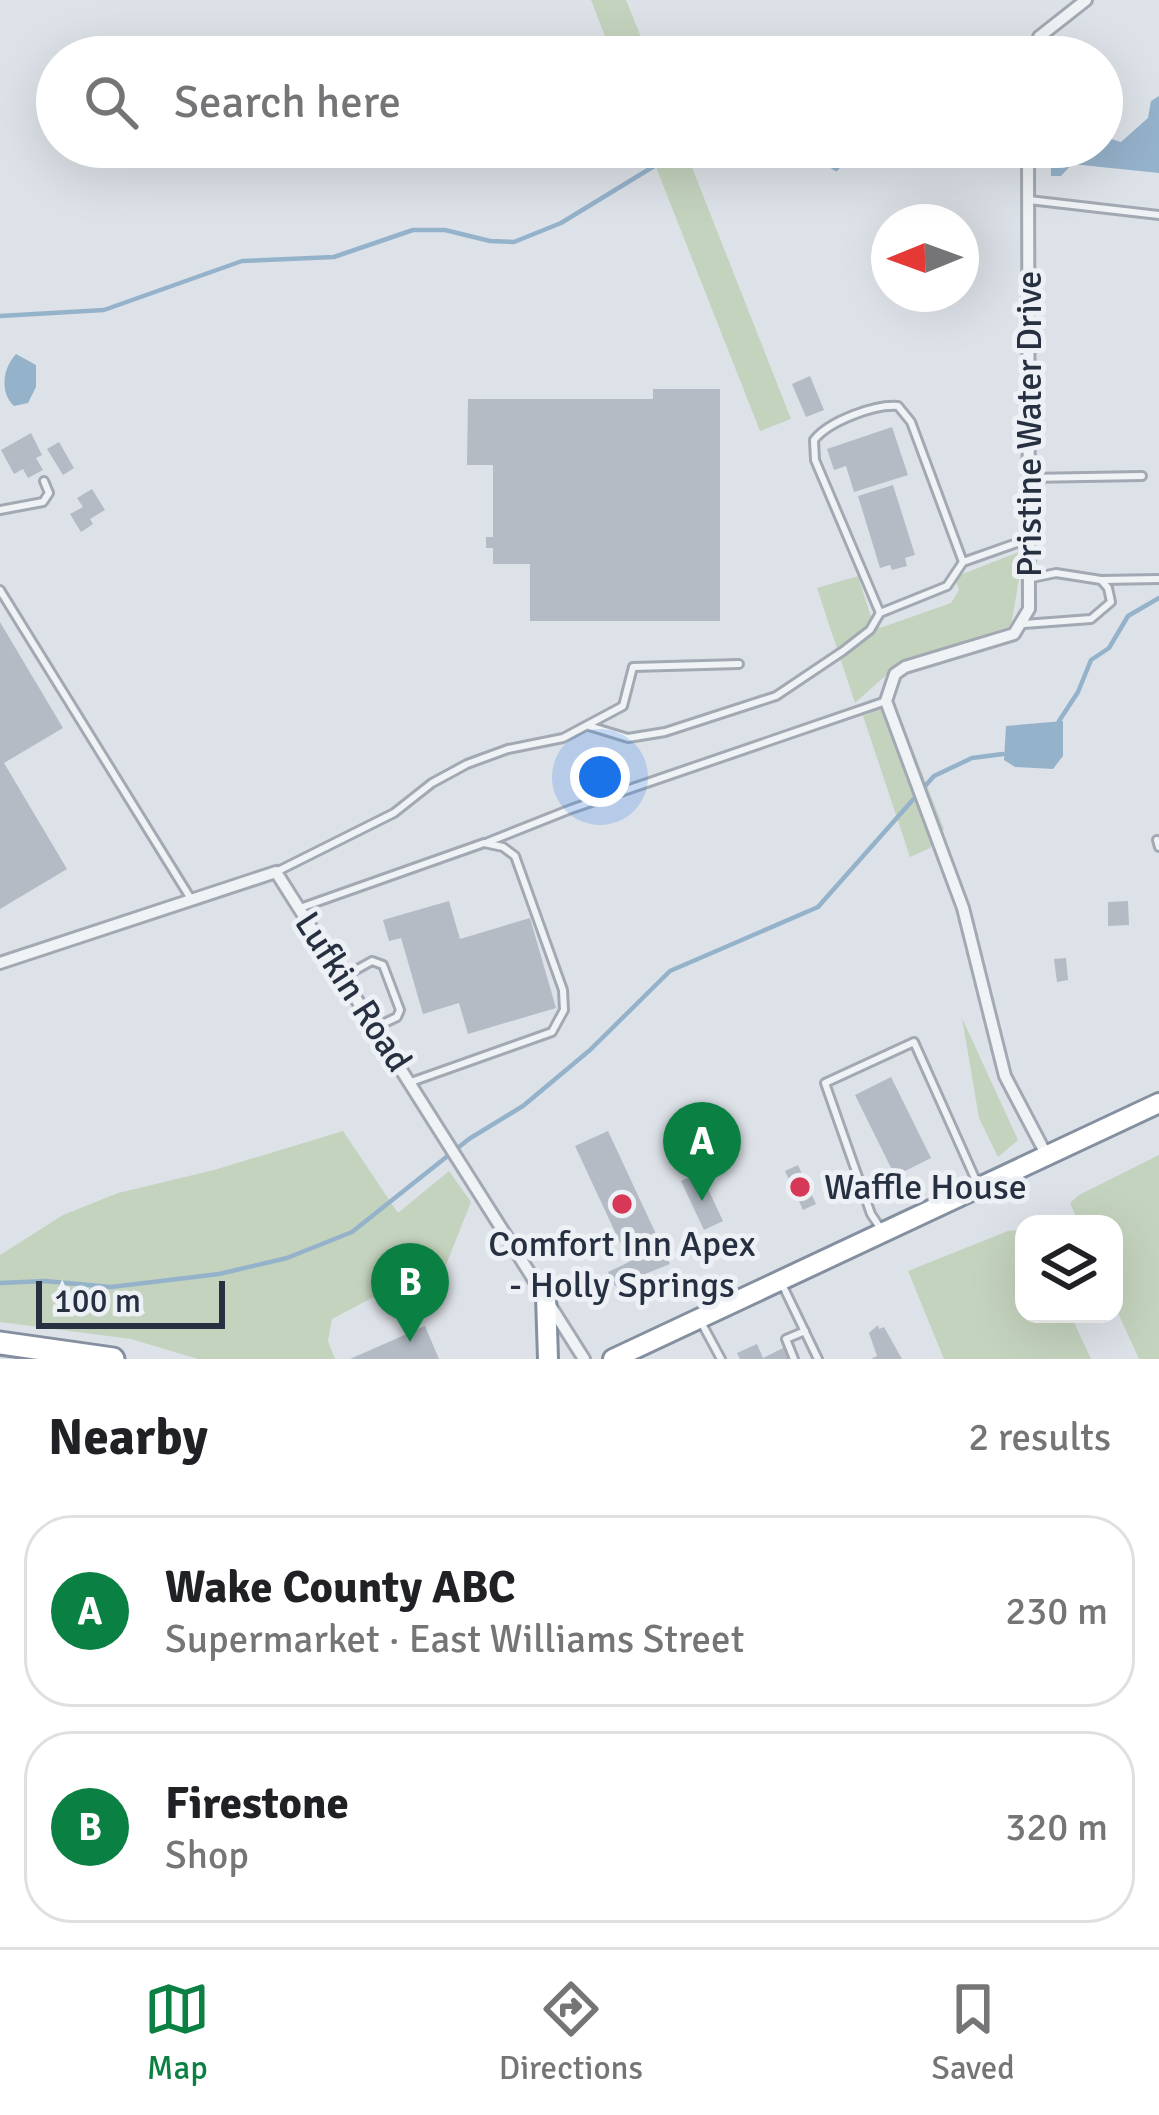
<!DOCTYPE html>
<meta charset="utf-8">
<style>
:root{--surface:#fff;--page:#f6f6f6;--text:#202124;--muted:#757577;--line:#e0e0e0;--accent:#0b8043}
body{margin:0;font-family:Signika,sans-serif;background:var(--page);color:var(--text)}
.controls{position:absolute;right:36px;bottom:36px;display:grid;overflow:hidden;border-radius:24px;box-shadow:0 12px 48px #0002}
.controls button{width:108px;height:108px;display:grid;place-items:center;padding:0;border:0;border-bottom:3px solid var(--line);background:var(--surface);color:var(--text);font:60px sans-serif}
.compass{position:absolute;left:871px;top:204px;width:108px;height:108px;border-radius:50%;background:var(--surface);box-shadow:0 12px 48px #0002;rotate:269deg}
.scale{position:absolute;left:36px;bottom:30px;width:189px;box-sizing:border-box;padding-left:12px;border:6px solid #263040;border-top:0;font-size:33px;line-height:42px;white-space:nowrap;color:#263040;-webkit-text-stroke:9px #edf1f6;paint-order:stroke}
.you{position:absolute;left:600px;top:777px;width:42px;height:42px;margin:-30px;border:9px solid #fff;border-radius:50%;background:#1a73e8;box-shadow:0 0 0 18px #1a73e833}
.badge{display:grid;place-items:center;width:78px;height:78px;border-radius:50%;background:var(--accent);color:#fff;font-size:39px;font-weight:700}
.pin{position:absolute;translate:-50% -99px;filter:drop-shadow(0 3px 6px #0008)}
.pin::after{content:'';position:absolute;top:63px;width:42px;height:36px;background:inherit;clip-path:polygon(0 0,100% 0,50% 100%)}
.list{margin:0;padding:0;list-style:none}
h2{display:flex;justify-content:space-between;align-items:center;height:156px;margin:0;padding:0 48px;font-size:51px}
h2 small{font-size:39px;font-weight:400;color:var(--muted)}
.list li{display:grid;grid-template-columns:78px 1fr auto;gap:36px;align-items:center;box-sizing:border-box;height:192px;margin:0 24px 24px;padding:0 24px;border:3px solid var(--line);border-radius:48px}
.list b{display:block;font-size:45px;white-space:nowrap}
.list p{margin:0;font-size:39px;white-space:nowrap;color:var(--muted)}
.list em{font-size:39px;font-style:normal;color:var(--muted)}
.icon{flex:none;width:66px;height:66px;fill:none;stroke:currentColor;stroke-width:2;stroke-linecap:round;stroke-linejoin:round}
.map{position:relative;flex:none;width:1159px;height:1359px;overflow:hidden}
.search{position:absolute;background:var(--surface);box-shadow:0 12px 48px #0002;left:36px;right:36px;top:36px;height:132px;display:flex;align-items:center;gap:30px;box-sizing:border-box;padding:0 42px;border-radius:66px;color:var(--muted);font-size:45px}
.sheet{height:588px;background:var(--surface)}
nav{display:flex;justify-content:space-around;align-items:center;box-sizing:border-box;height:168px;border-top:3px solid var(--line);background:var(--surface);font-size:33px;color:var(--muted)}
nav a{display:grid;justify-items:center;gap:6px}
nav .on{color:var(--accent)}
.map>svg:first-child{display:block}
.green{fill:#c4d3be}
.water{fill:#95b2cb}
.lines{fill:none;stroke-linecap:round;stroke-linejoin:round}
.stream{stroke:#95b2cb;stroke-width:4.5}
.building{fill:#b4bbc5}
.service-casing{stroke:#a2a9b2;stroke-width:12}
.minor-casing{stroke:#a2a9b2;stroke-width:16}
.trunk-casing{stroke:#8490a0;stroke-width:24}
.motorway-casing{stroke:#8490a0;stroke-width:27}
.service{stroke:#f0f3f6;stroke-width:6}
.minor{stroke:#f0f3f6;stroke-width:10}
.trunk{stroke:#fff;stroke-width:18}
.motorway{stroke:#fff;stroke-width:21}
.poi-dot{fill:#d73857;stroke:#edf1f6;stroke-width:4.5}
.labels{text-anchor:middle;dominant-baseline:central;stroke-width:10;stroke-linejoin:round;paint-order:stroke}
.street-label{font-size:36px;fill:#263040;stroke:#edf1f6}
.poi-label{font-size:36px;fill:#263040;stroke:#edf1f6;text-anchor:start}
</style>
<div class="map">
<svg width="1159" height="1359" viewBox="0 0 1159 1359">
<rect width="100%" height="100%" fill="#dde2e8"/>
<g class="green">
<polygon points="591,0 626,0 649,57 613,57"/>
<polygon points="648,147 684,147 791,419 760,431"/>
<polygon points="1024,550 1011,626 903,660 855,703 817,588 858,576 870,614 880,628 951,603 959,590 955,577"/>
<polygon points="894,702 944,829 930,848 910,857 863,716"/>
<polygon points="962,1018 1018,1140 998,1157 979,1118"/>
<polygon points="343,1131 398,1213 449,1171 471,1202 442,1275 428,1263 427,1269 332,1319 328,1341 335,1359 198,1359 131,1339 0,1322 0,1255 63,1215 118,1193 214,1170"/>
<polygon points="1159,1155 1159,1359 1139,1359 1114,1304 1114,1224 1079,1224 1070,1203 1079,1195"/>
<polygon points="1024,1229 1024,1314 1070,1314 1091,1359 944,1359 908,1271 1008,1231"/>
</g>
<g class="water">
<polygon points="1159,96 1159,173 1072,164 1061,176 1051,176 1051,165 1056,163 1064,147 1102,147 1102,136 1121,142 1148,118 1151,101"/>
<path d="M 16,354 L 36,365 L 36,387 L 28,403 L 14,406 C 0,393 2,369 16,354 Z"/>
<polygon points="1063,721 1063,756 1053,769 1015,767 1004,760 1006,726"/>
</g>
<g class="lines">
<g class="stream">
<polyline points="803,147 836,169 855,147"/>
<polyline points="945,147 1057,167"/>
<polyline points="0,316 104,310 242,261 334,257 413,230 445,230 490,241 514,242 561,223 674,154 701,147"/>
<polyline points="1059,721 1078,692 1091,660 1109,648 1128,616 1159,598"/>
<polyline points="0,1283 45,1281 111,1287 219,1274 287,1258 352,1232 469,1139 523,1106 590,1050 670,971 818,907 934,776 972,758 1003,754"/>
</g>
</g>
<g class="building">
<polygon points="810,376 824,410 806,417 792,384"/>
<polygon points="653,389 720,389 720,621 530,621 530,564 493,564 493,548 486,548 486,537 493,537 493,465 467,465 468,399 653,399"/>
<polygon points="892,427 908,475 854,492 846,466 834,470 827,449"/>
<polygon points="31,433 42,455 36,458 43,470 28,478 23,469 14,474 1,450"/>
<polygon points="59,442 74,468 63,475 47,449"/>
<polygon points="893,485 915,555 905,558 907,566 892,570 890,565 880,568 858,496"/>
<polygon points="92,489 105,510 90,519 93,524 81,532 70,514 83,507 77,498"/>
<polygon points="0,622 63,728 4,763 67,869 0,909"/>
<polygon points="449,901 460,939 530,918 556,1008 468,1034 459,1003 423,1014 401,938 389,941 383,920"/>
<polygon points="1128,901 1129,925 1108,926 1108,902"/>
<polygon points="1066,958 1068,980 1057,982 1054,959"/>
<polygon points="891,1077 931,1158 895,1176 855,1095"/>
<polygon points="608,1131 670,1264 615,1286 608,1272 629,1262 575,1146"/>
<polygon points="798,1165 816,1204 803,1210 785,1171"/>
<polygon points="700,1172 723,1221 704,1230 681,1181"/>
<polygon points="878,1325 879,1329 884,1327 902,1359 871,1359 877,1356 869,1333"/>
<polygon points="425,1326 439,1359 350,1359"/>
<polygon points="757,1344 763,1358 785,1347 790,1359 740,1359 737,1353"/>
</g>
<g class="lines">
<g class="service-casing">
<g id="service">
<polyline points="1029,200 1159,215"/>
<polyline points="1029,478 1142,476"/>
<polyline points="0,510 43,502 49,493 44,481"/>
<polyline points="1101,580 1159,579"/>
<polyline points="0,590 191,899"/>
<path d="M 880,613 L 815,460 L 814,440 C 829,421 875,404 898,406 L 911,422 L 963,562"/>
<polyline points="1024,624 1091,619 1111,602 1108,588 1101,580 1056,573 1032,578"/>
<polyline points="589,726 628,738 665,732 776,696 843,651 870,630 880,613 947,586 963,562 1028,539"/>
<polyline points="1157,840 1159,847"/>
<polyline points="488,842 571,809 886,701"/>
<polyline points="276,872 394,813 432,783 467,764 508,749 563,738 623,706 633,667 739,664"/>
<polyline points="300,908 484,843 503,847 515,856 563,990 564,1010 552,1032 411,1082"/>
<polyline points="345,976 372,961 383,965 400,1010 397,1017 376,1027"/>
<polyline points="881,1229 871,1214 825,1083 914,1042 978,1185"/>
<polyline points="782,1284 818,1359"/>
<polyline points="701,1322 721,1359"/>
<polyline points="794,1359 786,1339 805,1331"/>
</g>
</g>
<g class="minor-casing">
<g id="minor">
<polyline points="1036,57 1039,37 1086,0"/>
<polyline points="1028,147 1029,609 1014,634 905,667 895,674 886,701 963,908 1005,1076 1047,1156"/>
<polyline points="0,963 276,872 584,1359"/>
</g>
</g>
<g class="trunk-casing">
<g id="trunk">
<polyline points="546,1296 548,1359"/>
<polyline points="613,1359 1159,1103"/>
</g>
</g>
<g class="motorway-casing">
<polyline id="motorway" points="0,1343 113,1359"/>
</g>
<use href="#service" class="service"/>
<use href="#minor" class="minor"/>
<use href="#trunk" class="trunk"/>
<use href="#motorway" class="motorway"/>
</g>
<g class="poi-dot">
<circle cx="800" cy="1187" r="12"/>
<circle cx="622" cy="1204" r="12"/>
</g>
<g class="labels">
<g class="street-label">
<text transform="translate(1029 424) rotate(-90)">Pristine Water Drive</text>
<text transform="translate(353 992) rotate(57)">Lufkin Road</text>
</g>
<g class="poi-label">
<text x="824" y="1187">Waffle House</text>
<text x="622" y="1244" text-anchor="middle">Comfort Inn Apex<tspan x="622" dy="41">- Holly Springs</tspan></text>
</g>
</g>
</svg>
<div class="controls">
<button><svg class="icon" aria-label="layers" viewBox="0 0 24 24"><path d="M12 4l9 5-9 5-9-5zM3 14l9 5 9-5"/></svg></button>
</div>
<svg class="compass" viewBox="-18 -18 36 36"><path d="M0-13l5 13h-10z" fill="#e53935"/><path d="M0 13l5-13h-10z" fill="#757577"/></svg>
<div class="scale">100 m</div>
<div class="you"></div>
<div class="pin badge" style="left:702px;top:1201px">A</div>
<div class="pin badge" style="left:410px;top:1342px">B</div>
<div class="search"><svg class="icon" aria-label="search" viewBox="0 0 24 24"><circle cx="10" cy="10" r="6"/><path d="M15 15l6 6"/></svg>Search here</div>
</div>
<section class="sheet">
<h2>Nearby<small>2 results</small></h2>
<ul class="list">
<li><span class="badge">A</span><div><b>Wake County ABC</b><p>Supermarket · East Williams Street</p></div><em>230 m</em></li>
<li><span class="badge">B</span><div><b>Firestone</b><p>Shop</p></div><em>320 m</em></li>
</ul>
</section>
<nav>
<a class="on"><svg class="icon" aria-label="map" viewBox="0 0 24 24"><path d="M3 6l6-2 6 2 6-2v14l-6 2-6-2-6 2zM9 4v14M15 6v14"/></svg>Map</a>
<a><svg class="icon" aria-label="directions" viewBox="0 0 24 24"><path d="M12 3l9 9-9 9-9-9zM9 14v-3h6M13 9l2 2-2 2"/></svg>Directions</a>
<a><svg class="icon" aria-label="saved" viewBox="0 0 24 24"><path d="M7 4h10v16l-5-4-5 4z"/></svg>Saved</a>
</nav>
